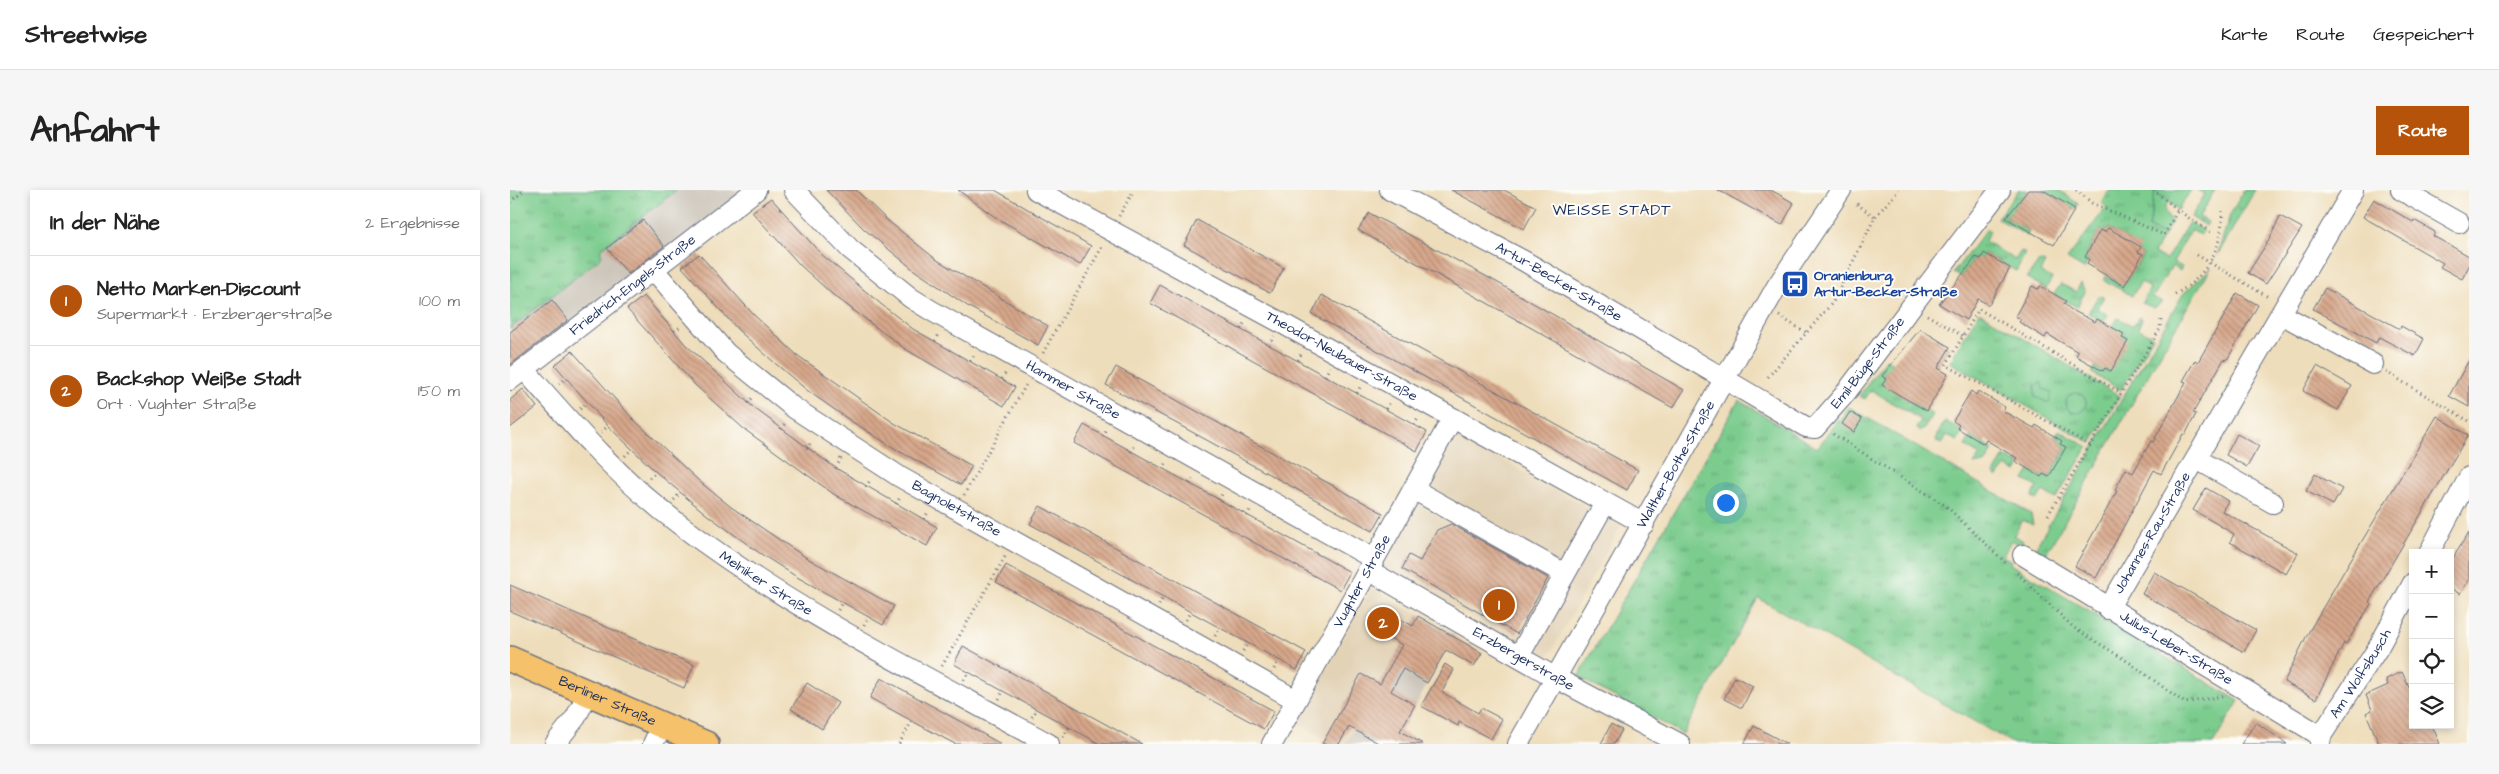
<!DOCTYPE html>
<html lang="de">
<meta charset="utf-8">
<style>
:root{--surface:#fff;--page:#f6f6f6;--text:#222;--muted:#767676;--line:#e0e0e0;--accent:#b45309}
body{margin:0;font-family:"Architects Daughter",sans-serif;background:var(--page);color:var(--text)}
.controls{position:absolute;right:15px;bottom:15px;display:grid;overflow:hidden;border-radius:0px;box-shadow:0 2px 8px #0003}
.controls button{width:45px;height:45px;display:grid;place-items:center;padding:0;border:0;border-bottom:1px solid var(--line);background:var(--surface);color:var(--text);font:25px sans-serif}
.you{position:absolute;left:1215px;top:312px;width:18px;height:18px;margin:-12px;border:4px solid #fff;border-radius:50%;background:#1a73e8;box-shadow:0 0 0 8px #1a73e833}
.badge{display:grid;place-items:center;width:32px;height:32px;border-radius:50%;background:var(--accent);color:#fff;font-size:16px;font-weight:700}
.pin{position:absolute;translate:-50% -50%;border:2px solid #fff;box-shadow:0 1px 5px #0006}
.list{margin:0;padding:0;list-style:none}
h2{display:flex;justify-content:space-between;align-items:center;height:65px;margin:0;padding:0 20px;font-size:21px}
h2 small{font-size:16px;font-weight:400;color:var(--muted)}
.list li{display:grid;grid-template-columns:32px 1fr auto;gap:15px;align-items:center;box-sizing:border-box;height:90px;padding:0 20px;border-top:1px solid var(--line)}
.list b{display:block;font-size:19px;white-space:nowrap}
.list p{margin:0;font-size:16px;white-space:nowrap;color:var(--muted)}
.list em{font-size:16px;font-style:normal;color:var(--muted)}
.icon{flex:none;width:28px;height:28px;fill:none;stroke:currentColor;stroke-width:2;stroke-linecap:round;stroke-linejoin:round}
.map{position:relative;flex:none;width:1959px;height:554px;overflow:hidden;border-radius:0px}
header{display:flex;align-items:center;gap:30px;box-sizing:border-box;height:70px;padding:0 25px;background:var(--surface);border-bottom:1px solid var(--line)}
header strong{font-size:24px}
nav{display:flex;gap:28px;margin-inline-start:auto;font-size:18px}
.intro{display:flex;align-items:center;justify-content:space-between;box-sizing:border-box;height:120px;padding:0 30px}
h1{margin:0;font-size:35px}
.button{padding:12px 22px;border-radius:0px;background:var(--accent);color:#fff;font-size:18px;font-weight:700}
main{display:flex;gap:30px;padding:0 30px}
aside{flex:1;background:var(--surface);border-radius:0px;box-shadow:0 2px 8px #0003}
.map>svg:first-child{display:block}
.built{fill:#e2d2b6}
.industrial{fill:#cac3b8}
.grass{fill:url(#grass-tufts);stroke:#4b7e76}
.park{fill:#7bcc8e;stroke:#4b7e76}
.building{fill:url(#building-back-hatch)}
.lines{fill:none;stroke-linecap:round;stroke-linejoin:round}
.minor-casing{stroke:#656c7e;stroke-width:22}
.major-casing{stroke:#656c7e;stroke-width:28}
.path{stroke:#656c7e;stroke-width:3;stroke-dasharray:1 4;stroke-linecap:butt}
.minor{stroke:#fff;stroke-width:20}
.major{stroke:#f5c16b;stroke-width:25}
.labels{text-anchor:middle;dominant-baseline:central;stroke-width:4;stroke-linejoin:round;paint-order:stroke}
.transit-label{font-size:14px;font-weight:bold;fill:#164399;stroke:#fdfcf7;text-anchor:start}
.street-label{font-size:14px;fill:#1b2f5e;stroke:#fdfcf7}
.neighbourhood-label{font-size:15px;letter-spacing:1px;fill:#1b2f5e;stroke:#fdfcf7}
</style>
<header>
<strong>Streetwise</strong>
<nav><a>Karte</a><a>Route</a><a>Gespeichert</a></nav>
</header>
<div class="intro"><h1>Anfahrt</h1><a class="button">Route</a></div>
<main>
<aside>
<h2>In der Nähe<small>2 Ergebnisse</small></h2>
<ul class="list">
<li><span class="badge">1</span><div><b>Netto Marken-Discount</b><p>Supermarkt · Erzbergerstraße</p></div><em>100 m</em></li>
<li><span class="badge">2</span><div><b>Backshop Weiße Stadt</b><p>Ort · Vughter Straße</p></div><em>150 m</em></li>
</ul>
</aside>
<div class="map">
<svg width="1959" height="554" viewBox="0 0 1959 554">
<defs>
<pattern id="grass-tufts" width="24" height="20" patternUnits="userSpaceOnUse" patternTransform="scale(1.25)"><rect width="24" height="20" fill="#7bcc8e"/><path d="M3 7l-1-3M5 7V3M7 7l1-3M15 17l-1-3M17 17v-4M19 17l1-3" fill="none" stroke="#64a677"/></pattern>
<pattern id="building-back-hatch" width="6" height="6" patternUnits="userSpaceOnUse" patternTransform="scale(1.25)"><rect width="6" height="6" fill="#d7a78a"/><path d="M-1 5l2 2M0 0l6 6M5-1l2 2" fill="none" stroke="#ae8874"/></pattern>
</defs>
<rect width="100%" height="100%" fill="#fdfcf7"/>
<filter id="ink" filterUnits="userSpaceOnUse"><feTurbulence type="fractalNoise" baseFrequency=".02" numOctaves="2"/><feDisplacementMap in="SourceGraphic" scale="10" xChannelSelector="R" yChannelSelector="G"/><feConvolveMatrix kernelMatrix="1 2 1 2 8 2 1 2 1" color-interpolation-filters="sRGB"/></filter>
<filter id="wash" filterUnits="userSpaceOnUse"><feTurbulence type="fractalNoise" baseFrequency=".0096" numOctaves="4" result="noise"/><feDisplacementMap in="SourceGraphic" scale="20" xChannelSelector="R" yChannelSelector="G"/><feGaussianBlur stdDeviation="1.12" result="paint"/><feColorMatrix in="noise" values="0 0 0 0 0 0 0 0 0 0 0 0 0 0 0 0 0 1.4 0 .05"/><feComposite in="paint" operator="in"/></filter>
<g filter="url(#wash)">
<rect width="100%" height="100%" fill="#eeddba"/>
<g class="built">
<polygon points="947,245 1111,336 1037,469 873,378"/>
<polygon points="862,398 908,424 836,554 825,554 787,533"/>
</g>
<g class="industrial">
<polygon points="167,0 238,0 0,185 0,139 92,68 90,60"/>
<polygon points="908,424 945,445 884,554 836,554"/>
</g>
<g class="grass">
<polygon points="0,0 167,0 90,60 92,67 0,139"/>
<polygon points="1509,0 1518,0 1496,28 1519,41 1517,46 1487,28"/>
<polygon points="1533,0 1549,0 1568,14 1565,19"/>
<polygon points="1600,0 1681,0 1668,20 1645,2 1639,38 1654,45 1644,63 1656,70 1679,32 1694,41 1690,45 1681,40 1663,72 1672,77 1670,81 1662,76 1643,107 1652,112 1644,118 1632,113 1640,98 1631,92 1622,106 1594,90 1596,86 1614,96 1633,65 1628,62 1630,57 1598,38 1595,42 1590,40 1575,66 1579,69 1574,79 1557,69 1595,19 1599,20 1591,12"/>
<polygon points="1687,0 1705,0 1689,27 1698,32 1696,36 1681,27 1695,4"/>
<polygon points="1734,0 1745,0 1707,66 1720,25"/>
<polygon points="1477,39 1480,41 1475,51 1505,70 1511,61 1514,62 1514,66 1506,81 1474,63 1471,69 1466,67 1450,87 1443,83"/>
<polygon points="1529,71 1535,73 1530,82 1542,88 1536,99 1517,88"/>
<polygon points="1701,78 1682,109 1532,371 1523,362 1673,104"/>
<polygon points="1571,93 1575,102 1567,117 1544,104 1551,94 1566,102"/>
<polygon points="1592,106 1594,107 1587,118 1598,125 1593,132 1578,123 1587,108"/>
<polygon points="1469,122 1610,206 1581,253 1440,172"/>
<polygon points="1629,127 1632,129 1628,138 1643,147 1611,200 1582,183 1585,177 1593,181 1617,151 1602,138 1608,128 1623,136"/>
<polygon points="1376,169 1383,173 1372,186 1376,189 1373,195 1423,225 1413,240 1409,241 1406,239 1411,230 1361,200 1355,209 1349,206"/>
<polygon points="1229,210 1307,258 1339,217 1521,324 1523,335 1513,330 1504,345 1513,351 1511,355 1501,350 1493,366 1501,371 1500,374 1729,511 1703,554 1504,554 1248,408 1173,544 1068,487"/>
<polygon points="1435,231 1453,241 1447,251 1437,245 1432,254 1427,252 1426,247"/>
<polygon points="1549,240 1578,257 1546,309 1533,301 1527,310 1522,307 1527,297 1514,290 1520,280 1531,287 1533,284 1539,287 1556,258 1550,254 1552,251 1545,246"/>
<polygon points="1461,246 1483,260 1475,274 1464,274 1470,265 1455,256"/>
<polygon points="1494,266 1510,275 1506,282 1495,276 1488,287 1484,284"/>
</g>
<g class="park">
<path d="M 1645,1 L 1658,12 C 1652,19 1655,26 1662,31 L 1654,45 L 1639,38 Z"/>
<polygon points="1531,192 1533,199 1542,202 1539,213 1525,207 1525,196"/>
<circle cx="1566" cy="213" r="10"/>
</g>
<g id="blocks">
<g class="building">
<polygon points="316,0 346,0 377,30 427,70 538,136 528,155 459,117 404,80 354,39"/>
<polygon points="448,0 485,0 581,56 570,75 485,27"/>
<polygon points="941,0 994,0 1026,17 1014,39"/>
<polygon points="1208,0 1261,0 1284,13 1272,35"/>
<polygon points="1518,0 1533,0 1565,19 1544,55 1496,28"/>
<polygon points="261,8 310,63 372,115 403,139 505,197 494,216 395,159 322,104 291,76 242,22"/>
<polygon points="1864,9 1903,32 1904,30 1925,42 1923,46 1959,66 1959,76 1952,89 1930,77 1933,73 1853,27"/>
<polygon points="859,23 983,90 1174,200 1163,218 848,40"/>
<polygon points="1770,26 1792,38 1756,94 1738,83 1760,48"/>
<polygon points="133,30 154,56 118,84 97,58"/>
<polygon points="687,30 774,78 760,103 674,55"/>
<polygon points="1598,38 1631,57 1628,62 1633,64 1614,96 1577,74 1579,69 1575,67 1590,40 1595,42"/>
<polygon points="1474,63 1500,78 1479,115 1468,109 1456,130 1429,114 1466,67 1471,69"/>
<polygon points="189,64 244,125 287,165 384,233 462,276 451,295 387,260 338,229 298,201 266,174 228,140 172,77"/>
<polygon points="650,95 917,242 907,261 640,113"/>
<polygon points="1522,96 1528,99 1530,96 1556,111 1554,114 1560,119 1585,132 1587,129 1614,144 1612,148 1618,151 1601,181 1595,178 1593,181 1566,166 1568,162 1537,144 1535,148 1509,132 1511,129 1505,126"/>
<polygon points="1815,98 1890,139 1891,136 1914,149 1905,166 1869,147 1866,153 1803,119"/>
<polygon points="1727,103 1748,115 1717,170 1714,169 1683,223 1686,224 1675,245 1673,244 1651,284 1644,280 1586,388 1565,376 1607,301 1605,300 1616,279 1623,283 1641,251 1643,252 1676,192 1673,191 1685,170 1688,172"/>
<polygon points="812,105 1128,280 1117,300 802,124"/>
<polygon points="134,106 175,154 244,218 324,277 427,337 417,356 325,305 234,239 186,196 117,119"/>
<polygon points="42,110 58,130 0,175 0,142"/>
<polygon points="1410,139 1440,157 1428,178 1438,184 1417,221 1372,195 1376,189 1372,186"/>
<polygon points="62,161 123,229 189,291 221,317 295,367 384,416 373,435 287,387 248,362 196,324 146,282 98,236 45,175"/>
<polygon points="1959,170 1959,217 1939,206"/>
<polygon points="1807,176 1842,196 1828,220 1793,201"/>
<polygon points="606,177 873,323 863,341 596,195"/>
<polygon points="13,199 27,217 0,238 0,210"/>
<polygon points="1461,201 1466,205 1468,201 1495,217 1493,221 1524,238 1526,235 1552,251 1550,254 1556,257 1539,287 1533,284 1531,287 1505,271 1507,268 1476,250 1474,254 1447,238 1449,235 1443,231"/>
<polygon points="1340,222 1352,229 1344,242 1332,234"/>
<polygon points="1927,226 1958,245 1859,412 1861,414 1836,454 1834,453 1806,509 1774,492 1797,445 1837,376"/>
<polygon points="574,235 840,382 830,400 564,253"/>
<polygon points="1727,244 1749,256 1737,277 1716,265"/>
<polygon points="1805,284 1832,299 1823,315 1796,301"/>
<polygon points="1696,298 1718,311 1712,321 1788,363 1776,384 1720,352 1724,344 1683,320"/>
<polygon points="530,316 796,462 787,480 520,334"/>
<polygon points="941,334 1038,388 1007,444 892,379 899,365 910,371 927,340"/>
<polygon points="1959,342 1959,390 1950,404 1940,398 1940,373"/>
<polygon points="496,375 764,521 754,539 486,392"/>
<polygon points="1644,382 1746,440 1734,462 1632,404"/>
<polygon points="0,395 184,475 174,498 0,421"/>
<polygon points="871,418 903,436 908,426 972,463 964,476 936,460 917,493 893,479 881,501 905,515 890,541 913,554 870,554 839,537 829,554 812,554 851,484 870,494 892,455 860,436"/>
<polygon points="453,456 632,554 590,554 493,501 444,474"/>
<polygon points="935,474 944,480 932,502 968,523 971,518 992,529 981,549 949,532 948,536 911,516"/>
<polygon points="1892,482 1903,506 1903,535 1922,535 1930,554 1869,554 1856,523 1862,520 1856,505 1878,495 1876,489"/>
<polygon points="1225,487 1243,496 1232,518 1214,509"/>
<polygon points="371,488 386,496 491,554 445,554 402,531 360,508"/>
<polygon points="297,493 328,513 312,539 281,519"/>
<polygon points="1746,532 1777,554 1731,554"/>
<polygon points="1101,534 1112,540 1104,554 1091,554"/>
<polygon points="1244,536 1277,554 1234,554"/>
</g>
</g>
</g>
<g filter="url(#ink)">
<use href="#blocks" fill-opacity="0" stroke="#656c7e" stroke-width="1"/>
<g class="lines">
<g class="minor-casing">
<g id="minor">
<path id="s1" d="M 284,0 L 340,59 L 401,108 L 422,121 L 864,369"/>
<path id="s2" d="M 526,0 L 768,131 L 1134,334"/>
<path id="s3" d="M 880,0 L 1014,71 L 1296,237 L 1305,238 L 1334,205 L 1490,0"/>
<polyline points="1891,0 1949,33"/>
<path id="s4" d="M 143,79 L 216,163 L 284,218 L 390,287 L 786,510"/>
<polyline points="1771,124 1863,174"/>
<path id="s5" d="M 14,179 C 62,234 110,290 169,334 C 283,421 414,485 539,554"/>
<path id="s6" d="M 0,190 L 246,0"/>
<polyline points="1687,269 1763,313"/>
<polyline points="903,299 1055,384"/>
<polyline points="1919,363 1959,287"/>
<path id="s7" d="M 1513,365 L 1811,546"/>
<path id="s8" d="M 858,380 L 1046,488 L 1170,554"/>
<path id="s9" d="M 1598,419 L 1843,0"/>
<polyline points="1009,466 1095,313"/>
<polyline points="45,554 66,527 78,503"/>
<polyline points="143,554 152,535"/>
<path id="s10" d="M 762,554 L 942,229"/>
<path id="s11" d="M 1008,554 L 1267,96 L 1331,0"/>
<path id="s12" d="M 1810,554 L 1811,546 L 1868,458 L 1903,393"/>
</g>
</g>
<g class="major-casing">
<g id="major">
<path id="s13" d="M 0,469 L 196,554"/>
</g>
</g>
<g class="path">
<polyline points="1566,0 1582,13 1654,45 1668,20"/>
<polyline points="1643,0 1680,29 1701,42"/>
<polyline points="0,12 14,0"/>
<polyline points="1347,14 1365,27"/>
<polyline points="609,26 624,0"/>
<polyline points="1687,65 1760,108"/>
<path d="M 1665,104 C 1696,89 1714,55 1712,21"/>
<polyline points="1417,125 1453,146"/>
<polyline points="1269,126 1297,143"/>
<polyline points="731,139 735,131"/>
<polyline points="164,141 172,136"/>
<polyline points="425,151 430,143"/>
<polyline points="759,155 764,146"/>
<polyline points="533,163 593,55"/>
<polyline points="788,170 792,162"/>
<polyline points="460,171 465,164"/>
<polyline points="1876,182 1959,231"/>
<polyline points="815,186 820,177"/>
<polyline points="1258,187 1323,112 1365,27 1389,0"/>
<polyline points="492,189 497,181"/>
<polyline points="49,194 56,189"/>
<polyline points="847,203 851,195"/>
<polyline points="238,213 244,206"/>
<polyline points="70,219 77,213"/>
<polyline points="876,219 881,211"/>
<polyline points="904,235 909,227"/>
<polyline points="271,239 276,232"/>
<polyline points="91,242 98,236"/>
<polyline points="1323,244 1436,316 1497,374"/>
<polyline points="592,246 597,238"/>
<polyline points="1580,255 1436,175 1469,119 1611,203"/>
<polyline points="297,259 302,251"/>
<polyline points="621,262 626,254"/>
<polyline points="115,266 122,259"/>
<polyline points="326,278 331,268"/>
<polyline points="653,279 658,271"/>
<polyline points="139,288 146,282"/>
<polyline points="680,294 685,286"/>
<polyline points="356,297 361,289"/>
<polyline points="454,305 517,193"/>
<polyline points="164,310 170,303"/>
<polyline points="709,310 713,302"/>
<polyline points="386,314 391,306"/>
<polyline points="1538,325 1650,139 1651,130"/>
<polyline points="737,326 741,317"/>
<polyline points="414,329 419,321"/>
<polyline points="1507,383 1563,437 1620,473 1675,513 1712,506"/>
<polyline points="649,415 653,407"/>
<polyline points="328,420 332,412"/>
<polyline points="676,430 680,422"/>
<polyline points="354,435 358,426"/>
<polyline points="705,446 710,438"/>
<polyline points="733,461 738,453"/>
<polyline points="432,476 496,365"/>
<polyline points="764,479 769,470"/>
<polyline points="454,490 459,482"/>
<polyline points="489,509 493,501"/>
<polyline points="522,527 527,519"/>
<polyline points="553,547 559,537"/>
<polyline points="389,554 402,531"/>
</g>
<use href="#minor" class="minor"/>
<use href="#major" class="major"/>
</g>
</g>
<defs>
<g id="bus-square" transform="scale(1.4375)"><rect x="-9" y="-9" width="18" height="18" rx="4" fill="#1a4fb4" stroke="#fdfcf7"/><path d="M-5-6H5V4H4V6H2V4H-2V6H-4V4H-5ZM-3.5-4V0h7V-4ZM-3.5 1.2v1.5H-2V1.2ZM2 1.2v1.5H3.5V1.2Z" fill="#fff"/></g>
</defs>
<g fill-rule="evenodd">
<use href="#bus-square" x="1285" y="94"/>
</g>
<g class="labels">
<g class="transit-label">
<text x="1304" y="86">Oranienburg,<tspan x="1304" dy="16">Artur-Becker-Straße</tspan></text>
</g>
<g class="street-label">
<text stroke="none"><textPath href="#s3" startOffset="192">Artur-Becker-Straße</textPath></text>
<text stroke="none"><textPath href="#s6" startOffset="155">Friedrich-Engels-Straße</textPath></text>
<text stroke="none"><textPath href="#s2" startOffset="348">Theodor-Neubauer-Straße</textPath></text>
<text stroke="none"><textPath href="#s3" startOffset="572">Emil-Büge-Straße</textPath></text>
<text stroke="none"><textPath href="#s1" startOffset="346">Hammer Straße</textPath></text>
<text stroke="none"><textPath href="#s11" startOffset="321">Walther-Bothe-Straße</textPath></text>
<text stroke="none"><textPath href="#s4" startOffset="390">Bagnoletstraße</textPath></text>
<text stroke="none"><textPath href="#s9" startOffset="88">Johannes-Rau-Straße</textPath></text>
<text stroke="none"><textPath href="#s10" startOffset="186">Vughter Straße</textPath></text>
<text stroke="none"><textPath href="#s5" startOffset="325">Melniker Straße</textPath></text>
<text stroke="none"><textPath href="#s7" startOffset="179">Julius-Leber-Straße</textPath></text>
<text stroke="none"><textPath href="#s8" startOffset="179">Erzbergerstraße</textPath></text>
<text stroke="none"><textPath href="#s12" startOffset="82">Am Wolfsbusch</textPath></text>
<text stroke="none"><textPath href="#s13" startOffset="106">Berliner Straße</textPath></text>
</g>
<g class="neighbourhood-label">
<text x="1102" y="20">WEISSE STADT</text>
</g>
</g>
</svg>
<div class="controls">
<button>+</button>
<button>−</button>
<button><svg class="icon" aria-label="locate" viewBox="0 0 24 24"><circle cx="12" cy="12" r="6"/><path d="M12 2v4M12 18v4M2 12h4M18 12h4"/></svg></button>
<button><svg class="icon" aria-label="layers" viewBox="0 0 24 24"><path d="M12 4l9 5-9 5-9-5zM3 14l9 5 9-5"/></svg></button>
</div>
<div class="you"></div>
<div class="pin badge" style="left:989px;top:415px">1</div>
<div class="pin badge" style="left:873px;top:433px">2</div>
</div>
</main>
